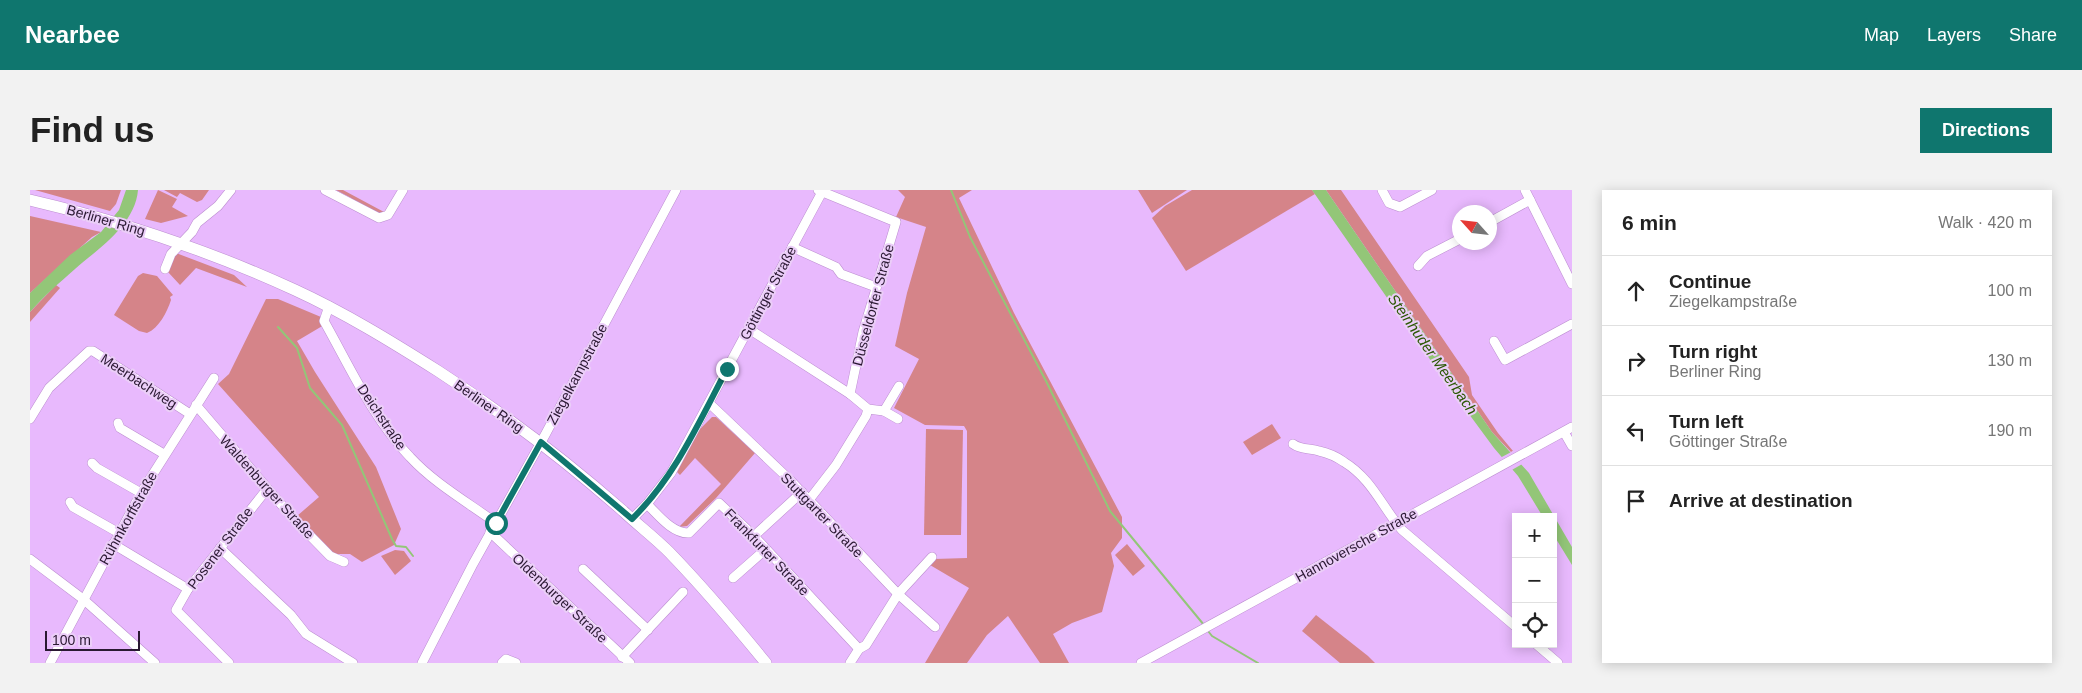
<!DOCTYPE html>
<meta charset="utf-8">
<style>
:root{--surface:#fff;--page:#f2f2f2;--text:#222;--muted:#767676;--line:#e0e0e0;--accent:#0f766e}
body{margin:0;font-family:Helvetica,sans-serif;background:var(--page);color:var(--text)}
.controls{position:absolute;right:15px;bottom:15px;display:grid;overflow:hidden;border-radius:0px;box-shadow:0 2px 12px #0003}
.controls button{width:45px;height:45px;display:grid;place-items:center;padding:0;border:0;border-bottom:1px solid var(--line);background:var(--surface);color:var(--text);font:25px sans-serif}
.compass{position:absolute;left:1422px;top:15px;width:45px;height:45px;border-radius:50%;background:var(--surface);box-shadow:0 2px 12px #0003;rotate:297deg}
.scale{position:absolute;left:15px;bottom:12px;width:95px;box-sizing:border-box;padding-left:5px;border:2px solid #2a1832;border-top:0;font-size:14px;line-height:18px;white-space:nowrap;color:#2a1832;-webkit-text-stroke:4px #ebcef8;paint-order:stroke}
.stop{position:absolute;width:15px;height:15px;margin:-11px;border:4px solid #0f766e;border-radius:50%;background:#fff}
.stop.end{background:#0f766e;border-color:#fff;box-shadow:0 1px 5px #0008}
.list{margin:0;padding:0;list-style:none}
h2{display:flex;justify-content:space-between;align-items:center;height:65px;margin:0;padding:0 20px;font-size:21px}
h2 small{font-size:16px;font-weight:400;color:var(--muted)}
.list li{display:grid;grid-template-columns:32px 1fr auto;gap:15px;align-items:center;box-sizing:border-box;height:70px;padding:0 20px;border-top:1px solid var(--line)}
.list b{display:block;font-size:19px;white-space:nowrap}
.list p{margin:0;font-size:16px;white-space:nowrap;color:var(--muted)}
.list em{font-size:16px;font-style:normal;color:var(--muted)}
.icon{flex:none;width:28px;height:28px;fill:none;stroke:currentColor;stroke-width:2;stroke-linecap:round;stroke-linejoin:round}
.map{position:relative;flex:none;width:1542px;height:473px;overflow:hidden;border-radius:0px}
header{display:flex;align-items:center;gap:30px;box-sizing:border-box;height:70px;padding:0 25px;background:var(--accent);color:#fff}
header strong{font-size:24px}
nav{display:flex;gap:28px;margin-inline-start:auto;font-size:18px}
.intro{display:flex;align-items:center;justify-content:space-between;box-sizing:border-box;height:120px;padding:0 30px}
h1{margin:0;font-size:35px}
.button{padding:12px 22px;border-radius:0px;background:var(--accent);color:#fff;font-size:18px;font-weight:700}
main{display:flex;gap:30px;padding:0 30px}
aside{flex:1;background:var(--surface);border-radius:0px;box-shadow:0 2px 12px #0003}
.map>svg:first-child{display:block}
.green{fill:#d58489}
.water{fill:#93c678}
.pier{fill:#e8b9fd}
.lines{fill:none;stroke-linecap:round;stroke-linejoin:round}
.stream{stroke:#93c678;stroke-width:2}
.minor-casing{stroke:#bc8ed0;stroke-width:10}
.major-casing{stroke:#bc8ed0;stroke-width:12}
.minor{stroke:#fff;stroke-width:9}
.major{stroke:#fff;stroke-width:11}
.route{stroke:#0f766e;stroke-width:6}
.labels{text-anchor:middle;dominant-baseline:central;stroke-width:4;stroke-linejoin:round;paint-order:stroke}
.street-label{font-size:14px;fill:#2a1832;stroke:#ebcef8}
.water-label{font-size:15px;font-style:italic;fill:#2a5702;stroke:#ebcef8}
</style>
<header>
<strong>Nearbee</strong>
<nav><a>Map</a><a>Layers</a><a>Share</a></nav>
</header>
<div class="intro"><h1>Find us</h1><a class="button">Directions</a></div>
<main>
<div class="map">
<svg width="1542" height="473" viewBox="0 0 1542 473">
<rect width="100%" height="100%" fill="#e8b9fd"/>
<g class="green">
<polygon points="5,0 91,0 86,14 80,21"/>
<polygon points="128,0 147,9 142,17 158,26 131,33 115,29"/>
<polygon points="134,0 179,0 172,10 167,12 150,3 147,7"/>
<polygon points="306,0 313,0 354,22 348,23 323,12 321,8"/>
<polygon points="868,0 942,0 929,8 984,123 1092,327 1092,348 1081,363 1084,376 1072,422 1042,433 1023,444 1039,473 1010,473 978,426 957,445 937,473 895,473 939,398 900,375 904,369 937,368 937,241 934,236 895,235 864,218 889,169 865,156 877,103 896,37 866,27 875,7"/>
<polygon points="1108,0 1157,0 1122,23"/>
<polygon points="1162,0 1282,0 1285,4 1156,81 1122,28 1135,16"/>
<polygon points="1296,0 1311,0 1439,187 1442,205 1468,243 1483,261 1481,262 1462,242"/>
<polygon points="0,26 71,42 62,47 0,103"/>
<polygon points="146,63 204,85 217,97 166,78 150,95 138,82"/>
<path d="M 113,83 L 127,86 L 143,105 L 140,107 L 141,110 C 137,122 129,138 117,143 L 109,141 L 84,125 L 108,86 Z"/>
<polygon points="26,95 30,98 0,132 0,122"/>
<polygon points="236,109 248,109 291,127 294,135 267,151 285,182 346,277 371,339 364,355 332,372 320,364 304,364 267,326 289,307 188,194 199,184"/>
<polygon points="682,227 686,227 725,263 686,308 657,336 649,337 691,294 665,268 650,285 647,282 670,239"/>
<polygon points="1242,234 1251,248 1222,265 1213,252"/>
<polygon points="896,239 933,240 931,345 894,345"/>
<polygon points="1097,354 1115,376 1103,386 1085,365"/>
<polygon points="365,360 374,361 381,371 365,385 351,366"/>
<polygon points="1286,425 1338,466 1345,473 1310,473 1272,441"/>
</g>
<g class="water">
<path d="M 96,0 L 108,0 C 105,35 69,58 45,79 C 29,93 14,106 0,122 L 0,103 L 40,65 L 71,42 L 89,20 Z"/>
<polygon points="1282,0 1296,0 1462,242 1499,283 1542,357 1542,375 1523,344 1523,327 1513,327 1488,286 1464,258 1422,201"/>
</g>
<polygon class="pier" points="1483,261 1494,273 1480,281 1470,268"/>
<g class="lines">
<g class="stream">
<polyline points="921,0 940,47 1016,191 1080,321 1174,435"/>
<polyline points="248,137 267,158 280,198 312,235 362,349 366,356 376,357 383,366"/>
<polyline points="1178,441 1182,446 1228,473"/>
</g>
<g class="minor-casing">
<g id="minor">
<polyline points="295,0 349,28 358,25 373,0"/>
<polyline points="788,0 866,32 833,142 820,204"/>
<polyline points="1352,0 1359,13 1370,17 1402,0"/>
<polyline points="1495,0 1542,94"/>
<polyline points="1460,32 1500,10"/>
<polyline points="762,57 806,77 811,84 846,97"/>
<polyline points="1388,76 1397,66 1430,49"/>
<polyline points="135,79 141,64 162,42 167,33 188,16 201,0"/>
<path d="M 299,116 L 294,131 C 320,177 343,229 380,267 C 404,293 437,312 466,333"/>
<polyline points="719,139 820,204 838,219 854,221 869,196"/>
<polyline points="1464,151 1475,170 1542,134"/>
<polyline points="679,213 761,291 868,404 905,437"/>
<polyline points="166,215 262,327 300,366 314,372"/>
<polyline points="854,221 868,229"/>
<polyline points="0,229 19,198 59,161 63,161 160,224"/>
<polyline points="88,233 90,238 134,264"/>
<polyline points="1534,242 1542,256"/>
<path d="M 1263,254 C 1271,260 1280,258 1289,261 C 1298,263 1307,267 1314,272 C 1342,289 1352,317 1372,340 L 1486,437"/>
<polyline points="62,273 67,278 111,303"/>
<polyline points="779,310 806,275 836,226 838,219"/>
<polyline points="40,312 43,317 89,343"/>
<path d="M 617,314 C 628,325 643,344 659,343 L 689,313 L 724,346 L 829,459"/>
<polyline points="602,329 617,314 641,283 792,2"/>
<polyline points="460,342 600,473"/>
<polyline points="724,346 772,302"/>
<polyline points="83,354 158,399"/>
<polyline points="190,358 261,425 276,444 323,473"/>
<polyline points="0,369 53,409 125,473"/>
<polyline points="553,379 618,440"/>
<polyline points="703,388 736,359"/>
<polyline points="1506,454 1528,473"/>
<polyline points="592,467 653,402"/>
<polyline points="20,473 111,303 184,188"/>
<polyline points="199,473 146,420 158,399 237,299"/>
<polyline points="392,473 443,374 515,245 646,0"/>
<polyline points="472,473 476,469 486,473"/>
<polyline points="820,473 829,459 836,455 868,404 902,367"/>
<polyline points="1111,473 1542,237"/>
</g>
</g>
<g class="major-casing">
<path id="major" d="M 0,10 C 91,31 180,61 265,100 C 315,123 362,152 408,181 C 473,223 535,270 593,321 C 608,335 625,348 639,362 C 673,397 705,435 736,473"/>
</g>
<use href="#minor" class="minor"/>
<use href="#major" class="major"/>
</g>
<g class="lines">
<path class="route" d="M 466,333 L 511,252 L 602,329 C 645,287 669,232 697,179"/>
</g>
<g class="labels">
<g class="street-label">
<text transform="translate(76 30) rotate(16)">Berliner Ring</text>
<text transform="translate(738 103) rotate(-62)">Göttinger Straße</text>
<text transform="translate(843 115) rotate(-75)">Düsseldorfer Straße</text>
<text transform="translate(547 184) rotate(-62)">Ziegelkampstraße</text>
<text transform="translate(109 191) rotate(33)">Meerbachweg</text>
<text transform="translate(459 216) rotate(35)">Berliner Ring</text>
<text transform="translate(352 227) rotate(56)">Deichstraße</text>
<text transform="translate(237 297) rotate(48)">Waldenburger Straße</text>
<text transform="translate(792 325) rotate(46)">Stuttgarter Straße</text>
<text transform="translate(98 328) rotate(-61)">Rühmkorffstraße</text>
<text transform="translate(1326 355) rotate(-29)">Hannoversche Straße</text>
<text transform="translate(190 358) rotate(-53)">Posener Straße</text>
<text transform="translate(737 362) rotate(46)">Frankfurter Straße</text>
<text transform="translate(530 408) rotate(43)">Oldenburger Straße</text>
</g>
<g class="water-label">
<text transform="translate(1403 164) rotate(55)">Steinhuder Meerbach</text>
</g>
</g>
</svg>
<div class="controls">
<button>+</button>
<button>−</button>
<button><svg class="icon" aria-label="locate" viewBox="0 0 24 24"><circle cx="12" cy="12" r="6"/><path d="M12 2v4M12 18v4M2 12h4M18 12h4"/></svg></button>
</div>
<svg class="compass" viewBox="-18 -18 36 36"><path d="M0-13l5 13h-10z" fill="#e53935"/><path d="M0 13l5-13h-10z" fill="#767676"/></svg>
<div class="scale">100 m</div>
<div class="stop" style="left:466px;top:333px"></div>
<div class="stop end" style="left:697px;top:179px"></div>
</div>
<aside>
<h2>6 min<small>Walk · 420 m</small></h2>
<ul class="list">
<li><svg class="icon" aria-label="ahead" viewBox="0 0 24 24"><path d="M12 20V5M6 11l6-6 6 6"/></svg><div><b>Continue</b><p>Ziegelkampstraße</p></div><em>100 m</em></li>
<li><svg class="icon" aria-label="right" viewBox="0 0 24 24"><path d="M7 20v-9h11M14 6l5 5-5 5"/></svg><div><b>Turn right</b><p>Berliner Ring</p></div><em>130 m</em></li>
<li><svg class="icon" aria-label="left" viewBox="0 0 24 24"><path d="M17 20v-9H6M10 6l-5 5 5 5"/></svg><div><b>Turn left</b><p>Göttinger Straße</p></div><em>190 m</em></li>
<li><svg class="icon" aria-label="arrive" viewBox="0 0 24 24"><path d="M6 21V4h12l-3 4 3 4H6"/></svg><div><b>Arrive at destination</b></div></li>
</ul>
</aside>
</main>
